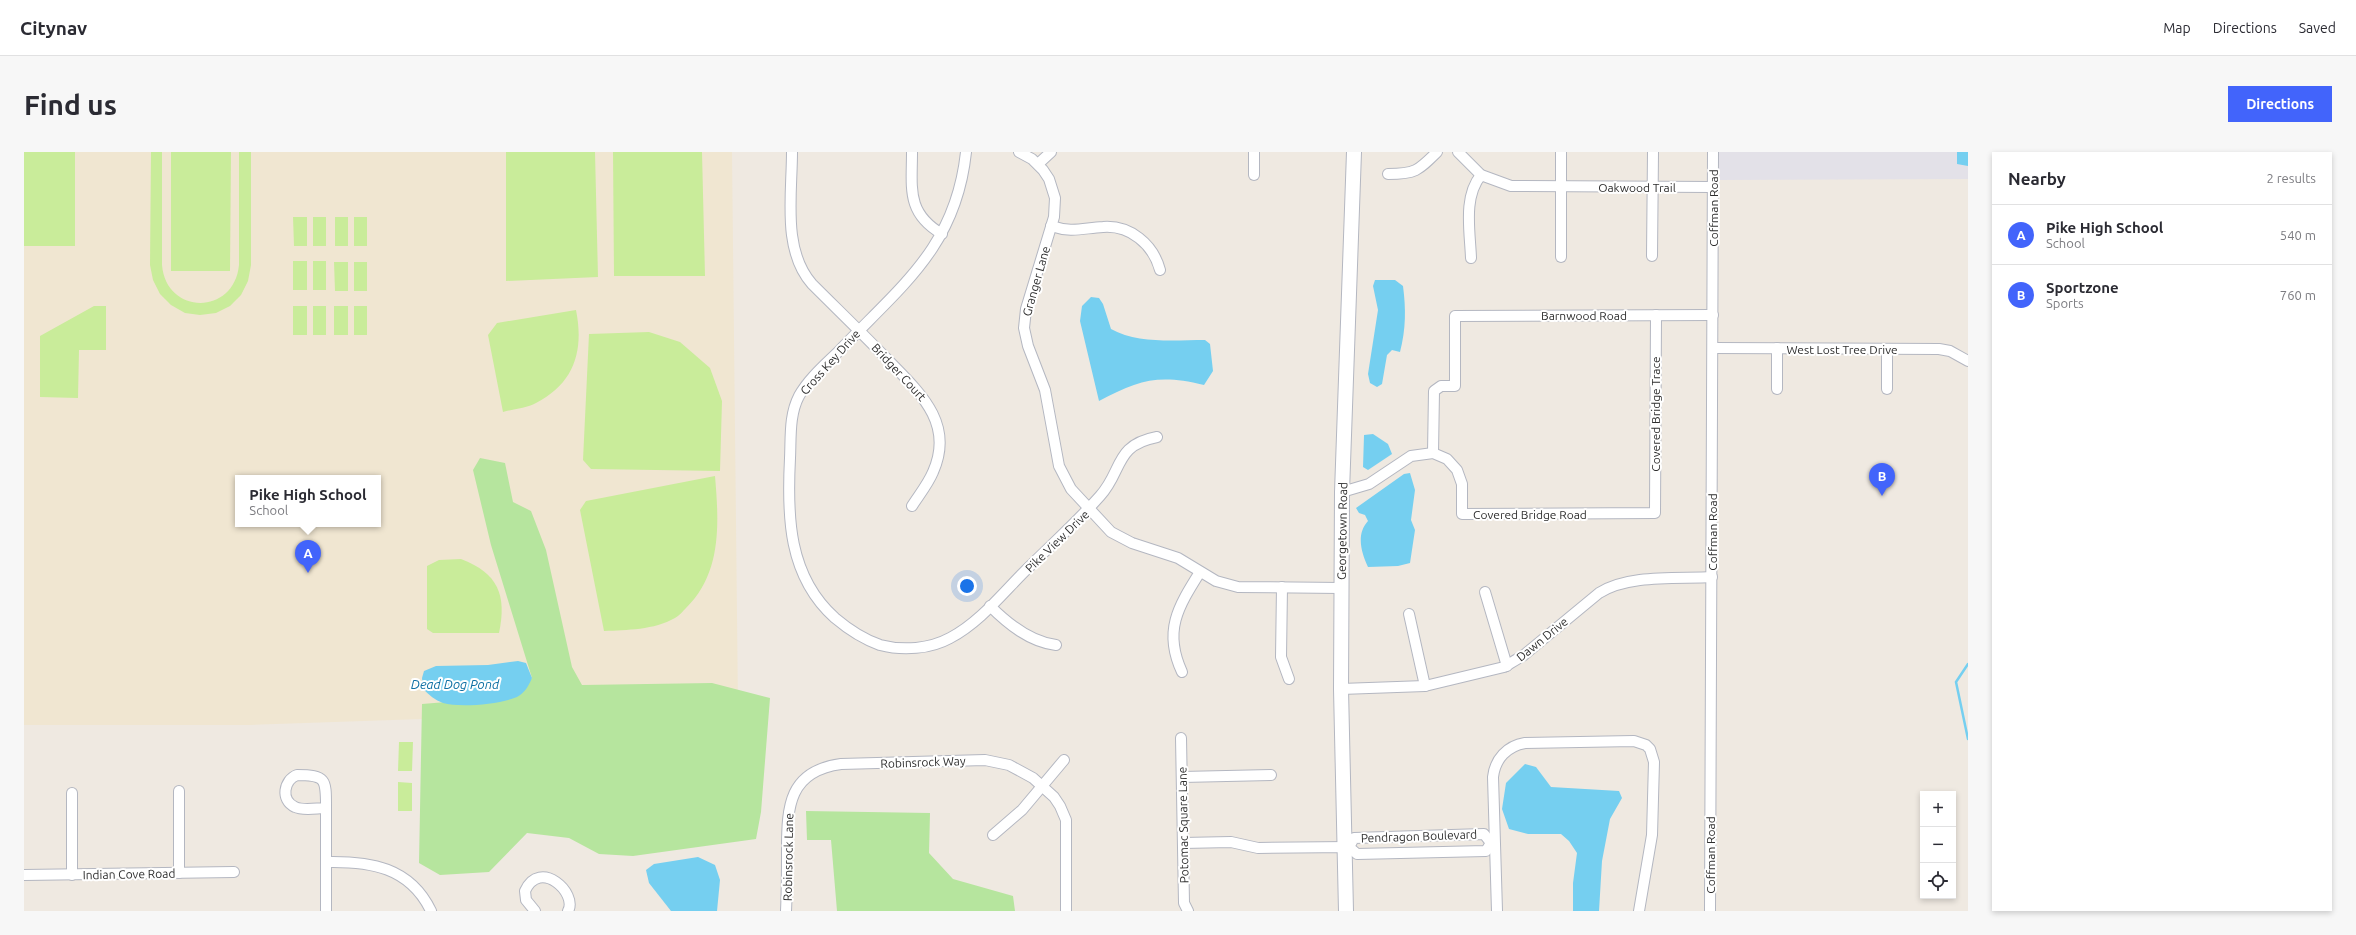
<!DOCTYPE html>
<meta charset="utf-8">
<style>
:root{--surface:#fff;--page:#f7f7f7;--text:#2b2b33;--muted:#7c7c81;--line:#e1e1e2;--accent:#4264fb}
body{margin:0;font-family:Ubuntu,sans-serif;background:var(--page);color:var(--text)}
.controls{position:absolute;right:12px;bottom:12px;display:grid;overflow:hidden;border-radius:0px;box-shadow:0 2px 6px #0003}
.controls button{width:36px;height:36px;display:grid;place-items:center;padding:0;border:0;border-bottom:1px solid var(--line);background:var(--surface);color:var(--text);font:20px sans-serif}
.you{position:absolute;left:943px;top:434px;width:14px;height:14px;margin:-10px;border:3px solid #fff;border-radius:50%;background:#1a73e8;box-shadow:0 0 0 6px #1a73e833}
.badge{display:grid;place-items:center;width:26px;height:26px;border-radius:50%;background:var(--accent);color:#fff;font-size:13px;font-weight:700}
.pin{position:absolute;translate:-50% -33px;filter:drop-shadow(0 1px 2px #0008)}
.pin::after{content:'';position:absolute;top:21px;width:14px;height:12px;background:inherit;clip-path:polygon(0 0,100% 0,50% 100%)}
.popup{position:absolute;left:211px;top:323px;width:146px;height:52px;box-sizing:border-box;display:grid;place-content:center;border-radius:0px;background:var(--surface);filter:drop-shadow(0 1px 3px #0005);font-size:13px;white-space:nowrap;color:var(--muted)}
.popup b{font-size:15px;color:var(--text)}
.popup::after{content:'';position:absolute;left:50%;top:100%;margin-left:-8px;border:8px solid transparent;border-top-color:var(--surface)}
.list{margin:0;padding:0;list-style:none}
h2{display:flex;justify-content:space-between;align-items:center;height:52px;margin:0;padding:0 16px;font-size:17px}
h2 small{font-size:13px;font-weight:400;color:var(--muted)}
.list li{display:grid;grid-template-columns:26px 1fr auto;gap:12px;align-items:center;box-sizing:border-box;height:60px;padding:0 16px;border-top:1px solid var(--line)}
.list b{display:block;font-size:15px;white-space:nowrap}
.list p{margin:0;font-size:13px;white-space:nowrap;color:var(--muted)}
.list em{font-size:13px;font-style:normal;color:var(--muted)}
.icon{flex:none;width:22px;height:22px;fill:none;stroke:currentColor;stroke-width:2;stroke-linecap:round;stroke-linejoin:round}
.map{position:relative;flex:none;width:1944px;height:759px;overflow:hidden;border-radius:0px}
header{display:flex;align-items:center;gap:24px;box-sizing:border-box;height:56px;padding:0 20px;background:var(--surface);border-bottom:1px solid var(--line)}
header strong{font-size:19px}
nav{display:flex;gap:22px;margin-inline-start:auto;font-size:14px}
.intro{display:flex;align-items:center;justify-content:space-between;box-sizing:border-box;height:96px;padding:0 24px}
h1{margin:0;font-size:28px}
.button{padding:10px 18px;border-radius:0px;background:var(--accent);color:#fff;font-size:14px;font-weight:700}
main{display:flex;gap:24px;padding:0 24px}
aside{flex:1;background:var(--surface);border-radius:0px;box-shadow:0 2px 6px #0003}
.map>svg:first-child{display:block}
.industrial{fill:#e3e1e8}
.education{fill:#f0e6d1;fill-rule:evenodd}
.green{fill:#b6e59e}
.pitch{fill:#c9ec9a}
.water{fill:#75cff0}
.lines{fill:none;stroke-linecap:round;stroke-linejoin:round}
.stream{stroke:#75cff0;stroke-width:2.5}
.minor-casing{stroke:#b4b7c1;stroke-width:12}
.secondary-casing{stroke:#b4b7c1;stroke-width:16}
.minor{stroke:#fff;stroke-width:10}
.secondary{stroke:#fff;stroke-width:14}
.labels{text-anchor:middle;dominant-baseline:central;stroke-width:4;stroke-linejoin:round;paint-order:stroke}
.street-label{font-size:12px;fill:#2e2e2e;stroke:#fff}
.water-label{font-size:13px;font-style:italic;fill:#0d6fa3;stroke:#fff}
</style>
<header>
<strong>Citynav</strong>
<nav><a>Map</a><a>Directions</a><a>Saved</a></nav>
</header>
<div class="intro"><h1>Find us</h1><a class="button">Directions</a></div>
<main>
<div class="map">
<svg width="1944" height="759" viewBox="0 0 1944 759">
<rect width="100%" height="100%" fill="#efe9e1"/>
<polygon class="industrial" points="1694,0 1944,0 1944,27 1694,28"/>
<path class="education" d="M 0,0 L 708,0 L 714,556 L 226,573 L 0,573 ZM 214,326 L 354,326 L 354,372 L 214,372 Z"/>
<g class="green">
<polygon points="456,306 481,311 489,350 507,359 522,398 548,515 558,533 688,531 746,546 737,660 732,687 609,704 575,702 545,686 503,681 465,720 416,723 395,711 398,552 494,544 508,526 467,393 449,318"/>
<polygon points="782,659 906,661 905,701 929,727 989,744 991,759 813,759 807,688 783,688"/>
</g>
<g class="pitch">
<rect x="0" y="0" width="51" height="94"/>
<path d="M 127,0 L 138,0 L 138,113 C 142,163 210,164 215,113 L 215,0 L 227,0 L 227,113 L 224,129 L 217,143 L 206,154 L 192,161 L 176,163 L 161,161 L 147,153 L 136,142 L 129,128 L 126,113 Z"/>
<polygon points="147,0 207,0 206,119 147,119"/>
<polygon points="482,0 571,0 574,125 482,129"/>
<polygon points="589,0 678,0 681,124 590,124"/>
<polygon points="269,65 283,65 283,94 270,94"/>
<rect x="289" y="65" width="13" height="29"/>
<rect x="311" y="65" width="13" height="29"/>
<rect x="330" y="65" width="13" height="29"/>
<rect x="269" y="109" width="14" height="29"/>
<rect x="289" y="109" width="13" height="29"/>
<polygon points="310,110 324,110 324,139 311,139"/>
<rect x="330" y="110" width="13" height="29"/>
<polygon points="70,154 82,154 82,198 55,198 54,246 16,245 16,184"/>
<rect x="269" y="154" width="14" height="29"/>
<rect x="289" y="154" width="13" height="29"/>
<rect x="310" y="154" width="14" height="29"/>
<rect x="330" y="154" width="13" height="29"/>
<path d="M 552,158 C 560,198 551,231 512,251 C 503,256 489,257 479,260 L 464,183 L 473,171 Z"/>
<polygon points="625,180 656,190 686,216 698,249 696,319 567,317 559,308 565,182"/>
<path d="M 691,324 C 695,371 698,421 662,456 C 659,459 655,464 651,466 C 630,478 603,478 580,479 L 556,358 L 562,349 Z"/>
<path d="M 437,407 C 474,421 483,443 475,481 L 409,481 L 403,477 L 403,414 L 415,408 Z"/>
<polygon points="375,590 389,590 388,619 374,619"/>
<polygon points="374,630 388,631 388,659 374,659"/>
</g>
<g class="water">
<polygon points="1933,0 1944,0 1944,14 1933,12"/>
<path d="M 1351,128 L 1371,128 L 1379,134 C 1382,157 1382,177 1376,200 L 1368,198 L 1363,203 L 1358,232 L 1353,235 L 1346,231 L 1344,222 L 1354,158 L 1349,134 Z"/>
<path d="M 1067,145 L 1075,146 L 1079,152 L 1087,177 C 1114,192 1150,188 1181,188 L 1186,192 L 1189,219 L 1180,233 C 1134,222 1115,228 1075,249 L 1056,169 L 1058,154 Z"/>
<polygon points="1349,282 1364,292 1368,302 1344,318 1339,315 1340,283"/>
<path d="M 1386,321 L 1391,338 L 1387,368 L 1391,378 L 1386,411 L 1374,414 L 1344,415 C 1337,400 1332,382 1344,369 L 1341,363 L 1335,361 L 1332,356 L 1380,322 Z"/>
<path d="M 494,509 L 502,511 L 508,526 C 505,533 501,541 493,545 C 476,552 437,556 419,551 C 411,548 405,543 399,537 L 398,526 L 400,519 L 412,514 L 464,513 Z"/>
<polygon points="1501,612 1512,615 1527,635 1595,639 1598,646 1586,667 1578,709 1575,759 1549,759 1549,731 1553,701 1545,689 1537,682 1504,682 1485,677 1478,657 1482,631"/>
<polygon points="674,705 691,713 696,728 693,759 647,759 625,731 622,718 630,712"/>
</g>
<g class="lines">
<polyline class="stream" points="1944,512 1932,530 1944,587"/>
<g class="minor-casing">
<g id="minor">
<path d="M 768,0 C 768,43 758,98 788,132 C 813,157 839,182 864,208 C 895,240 931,271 909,320 C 904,332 895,343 888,354"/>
<path d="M 888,0 C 888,36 882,61 918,82"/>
<path d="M 942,0 C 932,95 877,134 816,198 C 802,212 785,226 775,244 C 765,263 767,286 766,306 C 763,364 764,424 811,466 C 824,477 839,487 856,493 C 879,499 906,497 926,486 C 955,471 978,442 1001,419 C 1026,394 1053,370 1076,344 C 1099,319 1090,293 1133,285"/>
<polyline points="995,0 1008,7 1019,18 1025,27 1031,46 1030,65 1002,157 1000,176 1004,194 1021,238 1035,314 1047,337 1087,380 1108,391 1154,406 1192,429 1214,435 1317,436"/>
<polyline points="1230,0 1230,23"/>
<polyline points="1434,0 1457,23 1487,34 1689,35"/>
<polyline points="1014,12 1027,0"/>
<path d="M 1364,22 C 1391,22 1394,19 1413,0"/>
<path d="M 1027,74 C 1048,81 1059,76 1079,75 C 1106,73 1129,92 1136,118"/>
<polyline points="1628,104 1629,0"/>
<polyline points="1537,105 1537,0"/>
<path d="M 1447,106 C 1446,79 1439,45 1457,23"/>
<polyline points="1689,196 1915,197 1926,199 1944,209"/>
<polyline points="1753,237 1753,196"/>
<polyline points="1863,237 1863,197"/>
<polyline points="1409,301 1410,239 1417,234 1431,234 1431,164 1689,163"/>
<polyline points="1318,340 1345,332 1387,304 1409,301 1423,307 1433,318 1438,332 1438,362 1631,361 1632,163"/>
<polyline points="1258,435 1257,505 1265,527"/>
<polyline points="1461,440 1483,514"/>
<path d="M 966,454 C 984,472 1006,490 1032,493"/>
<polyline points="1385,462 1401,534"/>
<path d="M 1158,520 C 1139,479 1154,455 1176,420"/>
<path d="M 1317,537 L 1401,534 L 1480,515 L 1500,503 L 1575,441 C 1604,422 1654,427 1688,425"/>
<polyline points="1157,586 1160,751 1164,759"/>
<path d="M 273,623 C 303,623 302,628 302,656 C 293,656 279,659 271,655 C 256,648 260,628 273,623 Z"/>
<polyline points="1158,625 1247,623"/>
<polyline points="155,639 155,721"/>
<polyline points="48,641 48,723"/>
<polyline points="302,656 302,759"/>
<polyline points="969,683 998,658 1040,608"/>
<polyline points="1159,691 1207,690 1234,696 1325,695 1333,702 1462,699 1467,691"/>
<polyline points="1325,695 1330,686 1460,682 1467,691"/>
<path d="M 302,710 C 346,709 386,715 407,759"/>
<polyline points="0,723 210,720"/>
<path d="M 511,759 L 502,748 L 501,739 C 516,706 554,741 544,759"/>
<path d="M 762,759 C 763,739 763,718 763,698 C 763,654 765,619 817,612 L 961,608 L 985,613 L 1009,626 L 1030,645 L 1036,654 L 1042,668 L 1042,759"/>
<path d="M 1473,759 L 1469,625 C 1471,607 1483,594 1501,591 L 1610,589 L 1622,593 L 1626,597 L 1630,610 L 1628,683 L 1615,759"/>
<polyline points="1686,759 1689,0"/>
</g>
</g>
<g class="secondary-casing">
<polyline id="secondary" points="1322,759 1317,537 1318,340 1330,0"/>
</g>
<use href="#minor" class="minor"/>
<use href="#secondary" class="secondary"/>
</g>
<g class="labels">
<g class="street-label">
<text x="1613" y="35">Oakwood Trail</text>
<text transform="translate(1689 56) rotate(-90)">Coffman Road</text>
<text transform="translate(1012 129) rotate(-74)">Granger Lane</text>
<text x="1560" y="163">Barnwood Road</text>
<text x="1818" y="197">West Lost Tree Drive</text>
<text transform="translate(806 210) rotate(-48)">Cross Key Drive</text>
<text transform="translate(875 220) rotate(47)">Bridger Court</text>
<text transform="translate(1631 262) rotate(-90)">Covered Bridge Trace</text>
<text x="1506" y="362">Covered Bridge Road</text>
<text transform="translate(1318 379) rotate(-89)">Georgetown Road</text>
<text transform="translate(1688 380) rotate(-90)">Coffman Road</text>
<text transform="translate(1033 389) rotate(-44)">Pike View Drive</text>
<text transform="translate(1518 487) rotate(-39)">Dawn Drive</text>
<text transform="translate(899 610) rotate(-2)">Robinsrock Way</text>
<text transform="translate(1159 673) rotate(-91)">Potomac Square Lane</text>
<text transform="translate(1395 684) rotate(-2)">Pendragon Boulevard</text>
<text transform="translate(1686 703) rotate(-90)">Coffman Road</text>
<text transform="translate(764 705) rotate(-89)">Robinsrock Lane</text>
<text transform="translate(105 722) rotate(-1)">Indian Cove Road</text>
</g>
<g class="water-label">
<text x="431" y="532">Dead Dog Pond</text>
</g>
</g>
</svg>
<div class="controls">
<button>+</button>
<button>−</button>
<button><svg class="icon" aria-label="locate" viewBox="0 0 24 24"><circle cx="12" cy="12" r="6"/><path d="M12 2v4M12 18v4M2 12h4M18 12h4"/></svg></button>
</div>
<div class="you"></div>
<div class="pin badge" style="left:284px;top:421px">A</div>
<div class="popup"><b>Pike High School</b>School</div>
<div class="pin badge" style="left:1858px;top:344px">B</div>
</div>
<aside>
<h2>Nearby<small>2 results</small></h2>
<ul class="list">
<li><span class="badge">A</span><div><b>Pike High School</b><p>School</p></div><em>540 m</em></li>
<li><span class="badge">B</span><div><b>Sportzone</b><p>Sports</p></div><em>760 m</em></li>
</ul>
</aside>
</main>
